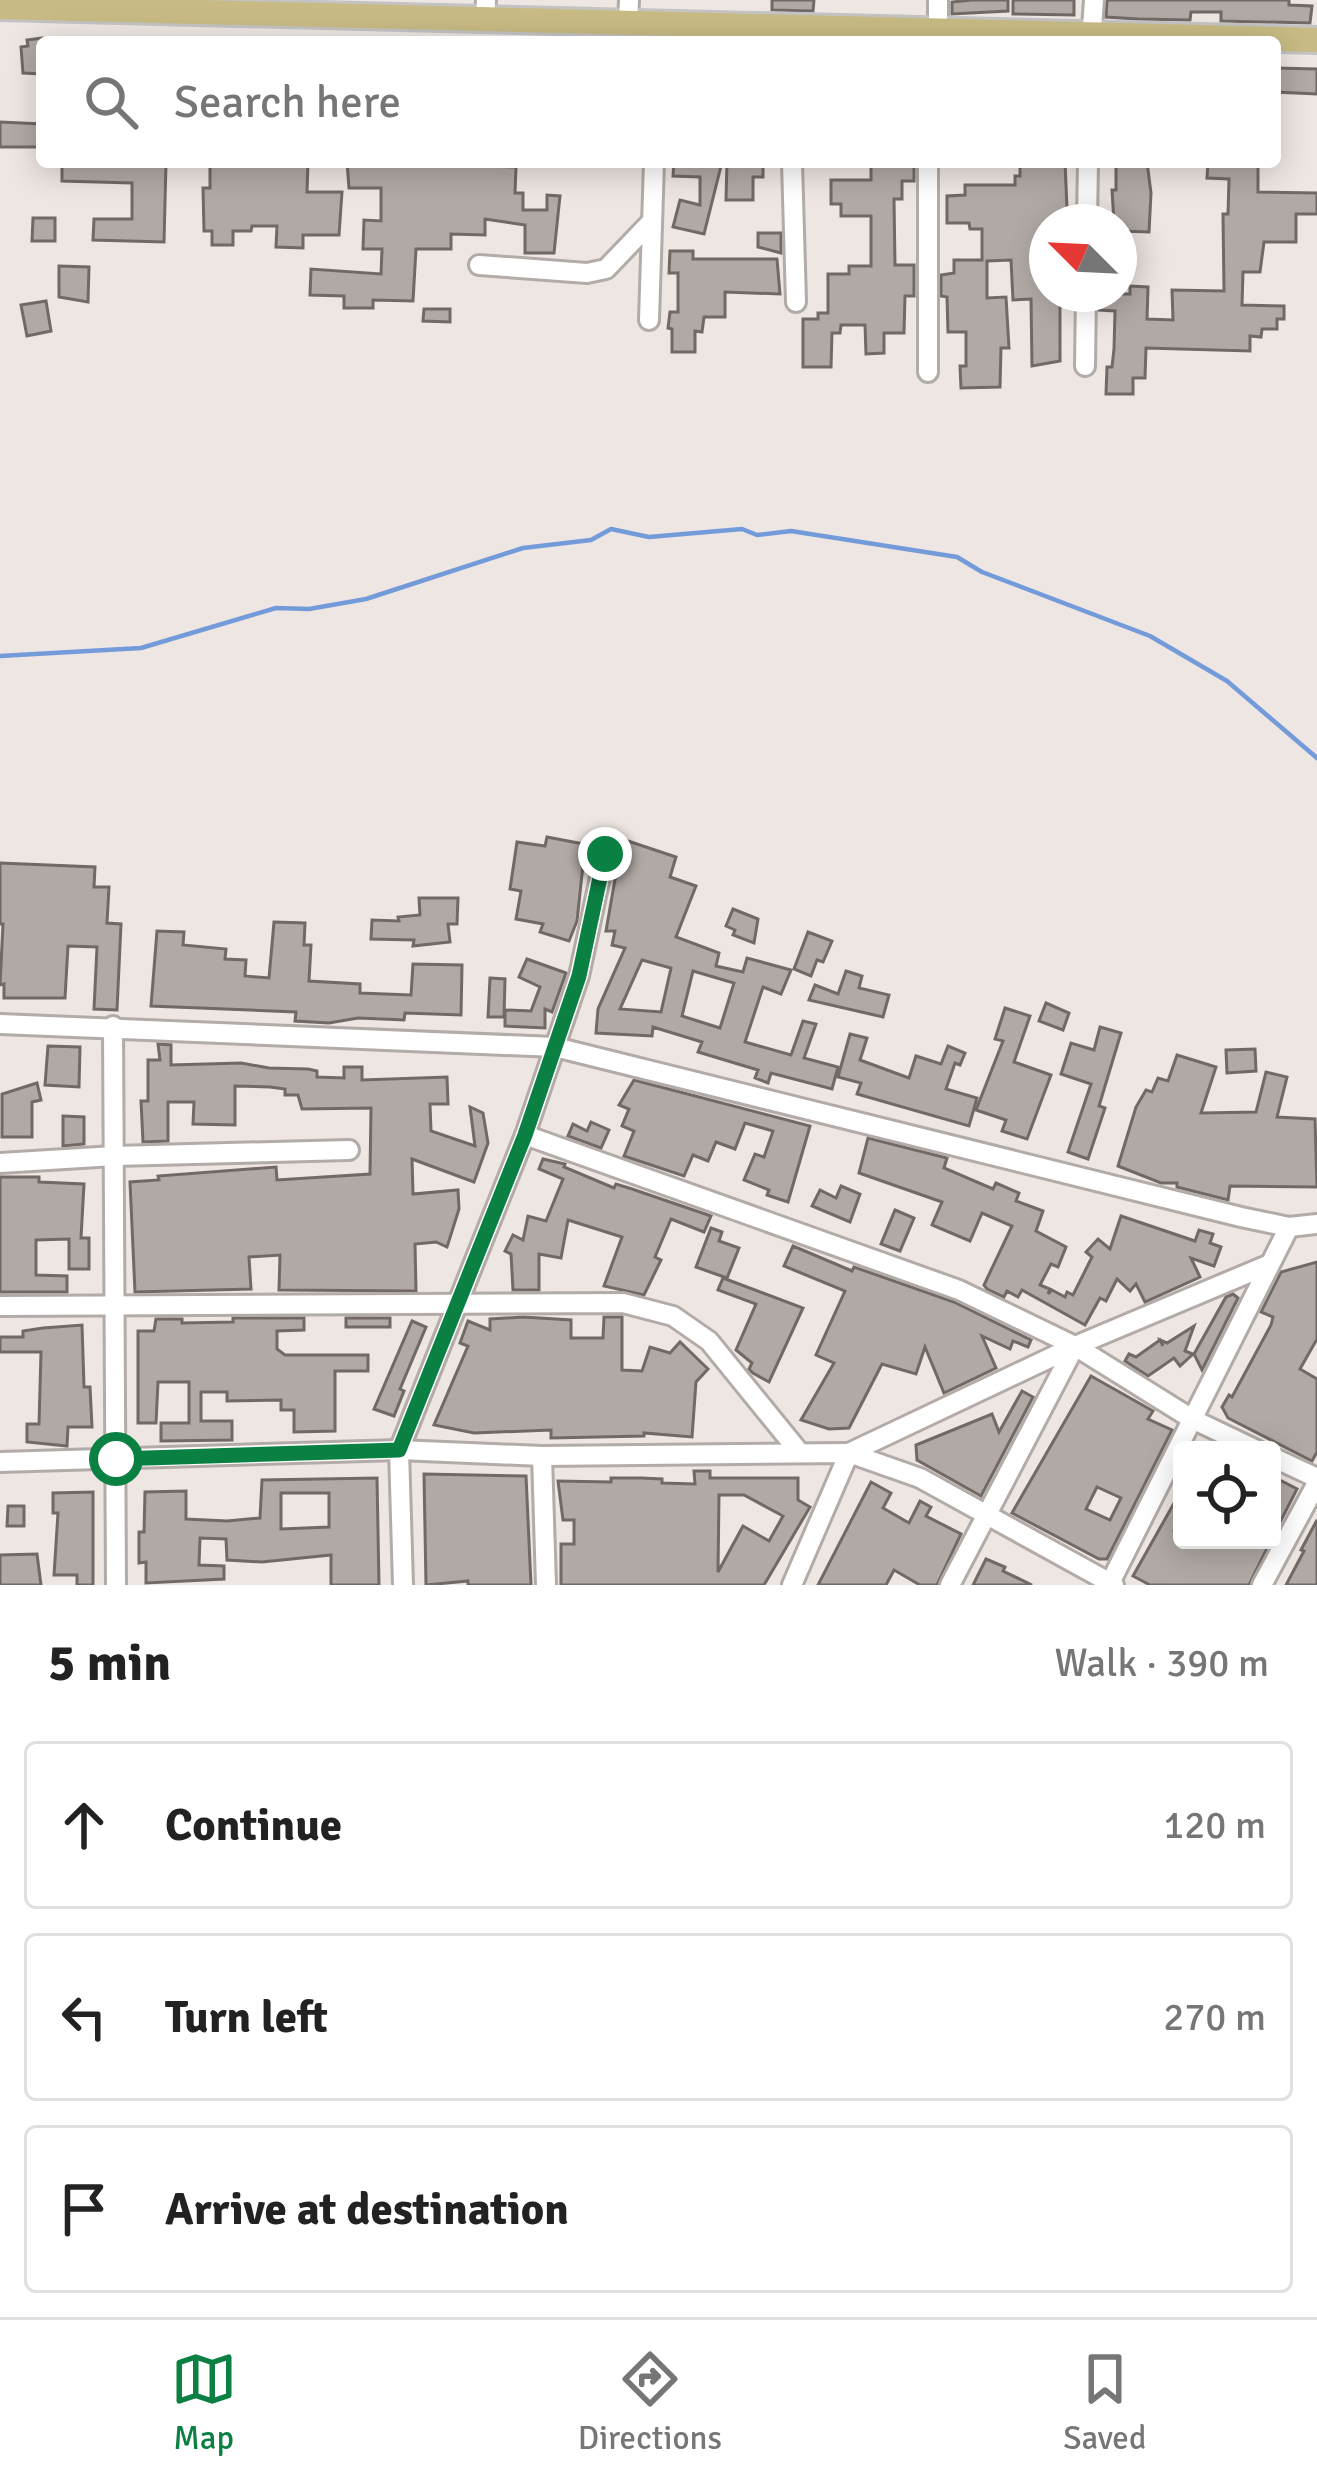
<!DOCTYPE html>
<meta charset="utf-8">
<style>
:root{--surface:#fff;--page:#f2f2f2;--text:#222;--muted:#767676;--line:#e0e0e0;--accent:#0b8043}
body{margin:0;font-family:Signika,sans-serif;background:var(--page);color:var(--text)}
.controls{position:absolute;right:36px;bottom:36px;display:grid;overflow:hidden;border-radius:12px;box-shadow:0 6px 30px #0003}
.controls button{width:108px;height:108px;display:grid;place-items:center;padding:0;border:0;border-bottom:3px solid var(--line);background:var(--surface);color:var(--text);font:60px sans-serif}
.compass{position:absolute;left:1029px;top:204px;width:108px;height:108px;border-radius:50%;background:var(--surface);box-shadow:0 6px 30px #0003;rotate:294deg}
.stop{position:absolute;width:36px;height:36px;margin:-27px;border:9px solid #0b8043;border-radius:50%;background:#fff}
.stop.end{background:#0b8043;border-color:#fff;box-shadow:0 3px 12px #0008}
.list{margin:0;padding:0;list-style:none}
h2{display:flex;justify-content:space-between;align-items:center;height:156px;margin:0;padding:0 48px;font-size:51px}
h2 small{font-size:39px;font-weight:400;color:var(--muted)}
.list li{display:grid;grid-template-columns:78px 1fr auto;gap:36px;align-items:center;box-sizing:border-box;height:168px;margin:0 24px 24px;padding:0 24px;border:3px solid var(--line);border-radius:12px}
.list b{display:block;font-size:45px;white-space:nowrap}
.list em{font-size:39px;font-style:normal;color:var(--muted)}
.icon{flex:none;width:66px;height:66px;fill:none;stroke:currentColor;stroke-width:2;stroke-linecap:round;stroke-linejoin:round}
.map{position:relative;flex:none;width:1317px;height:1585px;overflow:hidden}
.search{position:absolute;background:var(--surface);box-shadow:0 6px 30px #0003;left:36px;right:36px;top:36px;height:132px;display:flex;align-items:center;gap:30px;box-sizing:border-box;padding:0 42px;border-radius:12px;color:var(--muted);font-size:45px}
.sheet{height:732px;background:var(--surface)}
nav{display:flex;justify-content:space-around;align-items:center;box-sizing:border-box;height:168px;border-top:3px solid var(--line);background:var(--surface);font-size:33px;color:var(--muted)}
nav a{display:grid;justify-items:center;gap:6px}
nav .on{color:var(--accent)}
.map>svg:first-child{display:block}
.lines{fill:none;stroke-linecap:round;stroke-linejoin:round}
.stream{stroke:#739bda;stroke-width:4.5}
.building{fill:#b1a9a5;stroke:#716966;stroke-width:3;fill-rule:evenodd}
.minor-casing{stroke:#b3aba7;stroke-width:24}
.major-casing{stroke:#c4c3c3;stroke-width:30}
.minor{stroke:#fff;stroke-width:18}
.major{stroke:#c7ba84;stroke-width:24}
.route{stroke:#0b8043;stroke-width:15}
</style>
<div class="map">
<svg width="1317" height="1585" viewBox="0 0 1317 1585">
<rect width="100%" height="100%" fill="#eee6e2"/>
<g class="lines">
<polyline class="stream" points="0,656 141,648 276,608 309,609 366,599 523,548 591,540 611,529 649,537 742,529 757,535 791,531 957,557 982,572 1150,636 1227,681 1317,758"/>
</g>
<g class="building">
<polygon points="772,0 814,0 813,11 772,10"/>
<polygon points="972,0 1008,0 1008,11 952,14 952,2"/>
<polygon points="1013,0 1074,0 1074,15 1013,14"/>
<polygon points="1107,0 1289,0 1289,5 1312,6 1310,23 1221,21 1221,12 1191,12 1190,20 1138,19 1106,17"/>
<polygon points="42,38 42,74 23,73 21,47 28,46 27,40"/>
<polygon points="1275,68 1317,69 1317,94 1275,92"/>
<polygon points="0,122 42,124 42,147 0,147"/>
<polygon points="62,162 166,163 164,242 93,240 94,219 132,219 132,183 62,181"/>
<polygon points="217,162 308,162 307,192 342,192 339,235 303,235 303,248 276,247 277,226 252,226 251,231 233,231 233,245 212,245 212,231 204,231 203,188 210,188 210,165"/>
<polygon points="347,162 479,162 479,166 516,167 515,193 523,193 523,210 547,210 547,195 560,196 554,253 525,253 525,225 485,219 485,235 451,234 451,249 416,249 413,301 373,300 373,308 344,308 344,296 310,295 311,269 381,274 382,249 363,249 364,220 381,221 381,188 349,188"/>
<polygon points="674,162 722,162 704,234 673,227 680,200 700,205 700,177 673,176"/>
<polygon points="727,162 763,162 763,177 753,177 753,200 726,200"/>
<polygon points="871,162 914,162 914,181 902,181 902,199 894,199 895,265 914,265 914,296 905,296 904,333 884,333 884,353 866,354 865,325 841,325 840,333 832,333 831,367 803,367 803,319 818,319 818,313 828,313 828,274 849,274 849,266 871,266 871,216 841,216 841,204 831,204 831,180 871,180"/>
<polygon points="1020,162 1065,162 1067,208 1074,207 1074,222 1047,222 1047,294 1060,294 1060,361 1032,366 1031,299 1013,300 1011,260 987,261 987,298 1006,297 1009,348 1001,348 1000,387 961,388 960,366 966,366 966,332 948,332 947,297 941,296 941,275 954,273 954,260 982,260 982,229 970,229 969,223 947,223 947,196 965,195 965,185 1015,185 1015,176 1020,176"/>
<polygon points="1116,162 1147,162 1151,193 1149,232 1119,231 1119,222 1114,222 1112,190 1116,190"/>
<polygon points="1208,162 1258,162 1258,192 1317,193 1317,214 1296,214 1296,242 1264,242 1260,272 1243,272 1242,305 1284,306 1284,319 1277,319 1277,329 1262,329 1261,337 1250,336 1250,351 1146,348 1145,378 1133,378 1133,394 1106,394 1107,367 1112,367 1114,349 1115,311 1099,310 1099,294 1130,294 1130,286 1148,287 1147,319 1173,320 1172,290 1224,291 1223,214 1228,214 1229,179 1207,178"/>
<polygon points="33,218 55,218 55,241 32,241"/>
<polygon points="758,233 781,233 781,253 758,247"/>
<polygon points="670,251 693,251 693,259 777,259 780,294 725,292 725,317 704,317 702,332 695,331 695,352 672,352 672,329 668,328 670,312 678,312 678,273 669,273"/>
<polygon points="59,266 89,267 88,302 59,297"/>
<polygon points="46,301 51,331 27,336 21,305"/>
<polygon points="424,309 450,309 450,322 423,321"/>
<polygon points="547,837 594,846 589,866 583,865 577,921 569,941 540,932 543,924 516,919 521,891 510,889 517,842 545,846"/>
<path d="M 622,839 L 676,857 L 670,877 L 696,886 L 676,937 L 719,953 L 716,966 L 743,972 L 747,958 L 791,970 L 781,994 L 763,987 L 745,1042 L 791,1055 L 803,1021 L 816,1024 L 804,1058 L 838,1067 L 832,1089 L 771,1073 L 768,1083 L 755,1078 L 758,1070 L 698,1052 L 702,1042 L 653,1027 L 652,1036 L 596,1033 L 598,1009 L 625,948 L 612,945 L 615,931 L 606,931 ZM 642,960 L 671,968 L 661,1012 L 620,1009 ZM 693,971 L 734,983 L 720,1028 L 682,1016 Z"/>
<polygon points="0,863 95,867 94,887 109,887 107,923 121,924 117,1010 94,1009 97,947 68,946 65,998 4,998 4,984 0,985 3,924 0,924"/>
<polygon points="419,898 458,898 457,924 448,924 450,942 413,946 414,940 371,939 372,920 399,921 398,917 420,915"/>
<polygon points="733,909 758,919 754,943 733,935 735,930 726,926"/>
<polygon points="274,922 305,923 304,945 311,945 309,981 360,984 360,993 411,995 413,964 462,965 461,1015 405,1013 404,1020 358,1018 329,1023 295,1021 296,1012 151,1006 157,931 184,932 183,945 226,949 225,959 246,960 245,976 269,978"/>
<polygon points="808,932 832,941 823,962 817,960 811,976 794,969"/>
<polygon points="527,959 566,973 552,1012 545,1009 545,1028 505,1026 505,1010 531,1011 540,987 519,977"/>
<polygon points="846,971 862,976 859,988 889,995 883,1017 809,1000 815,985 838,994"/>
<polygon points="490,978 505,979 504,1017 488,1017"/>
<polygon points="1046,1003 1069,1013 1063,1030 1039,1021"/>
<polygon points="1005,1008 1030,1016 1014,1062 1051,1075 1027,1139 1002,1131 1006,1120 976,1110 1003,1041 995,1039"/>
<polygon points="1100,1027 1121,1033 1099,1106 1105,1108 1088,1159 1068,1152 1091,1084 1061,1074 1071,1043 1094,1050"/>
<polygon points="850,1034 867,1038 860,1060 909,1078 916,1056 941,1064 948,1046 965,1053 960,1065 955,1063 946,1089 977,1098 969,1126 857,1094 861,1083 838,1077"/>
<polygon points="158,1044 171,1045 171,1065 241,1063 269,1068 308,1069 317,1071 317,1077 344,1078 344,1067 362,1067 362,1080 447,1077 448,1104 430,1104 431,1131 475,1146 470,1107 483,1113 488,1143 474,1182 412,1159 413,1194 458,1190 459,1209 447,1247 436,1242 415,1244 416,1291 279,1290 280,1255 249,1257 251,1289 135,1292 130,1182 159,1180 158,1176 276,1167 277,1180 370,1174 371,1108 302,1109 298,1095 285,1095 285,1089 270,1087 235,1086 235,1125 193,1124 194,1102 168,1102 168,1141 143,1142 141,1101 148,1101 148,1060 160,1060"/>
<polygon points="48,1046 80,1047 79,1087 45,1085"/>
<polygon points="1255,1049 1256,1071 1227,1073 1226,1050"/>
<polygon points="1177,1055 1216,1067 1201,1113 1256,1112 1266,1072 1287,1077 1277,1117 1315,1119 1317,1187 1230,1186 1228,1200 1177,1187 1177,1183 1161,1183 1118,1166 1136,1107 1146,1090 1152,1092 1158,1078 1168,1081"/>
<polygon points="634,1080 810,1126 788,1202 767,1195 769,1190 744,1180 755,1154 764,1157 773,1131 745,1123 735,1149 716,1142 708,1161 693,1155 684,1176 624,1156 634,1131 622,1126 629,1109 619,1105"/>
<polygon points="37,1083 41,1100 32,1102 32,1137 2,1137 2,1094"/>
<polygon points="63,1116 84,1117 84,1144 63,1146"/>
<polygon points="591,1122 609,1130 601,1148 568,1136 573,1124 587,1131"/>
<polygon points="868,1138 947,1158 944,1168 993,1189 996,1183 1019,1193 1016,1201 1043,1211 1036,1231 1066,1247 1058,1267 1051,1264 1040,1285 1050,1289 1048,1294 1052,1290 1065,1297 1067,1292 1073,1295 1092,1257 1086,1252 1098,1239 1110,1249 1121,1216 1195,1241 1199,1230 1213,1234 1210,1243 1221,1247 1214,1266 1191,1258 1200,1277 1145,1302 1136,1284 1130,1291 1117,1279 1106,1301 1100,1298 1085,1325 1022,1290 1018,1297 1007,1291 1004,1297 987,1289 984,1285 1012,1226 982,1213 970,1241 932,1225 942,1202 859,1173"/>
<polygon points="543,1159 565,1164 564,1167 614,1188 616,1184 632,1189 711,1216 704,1232 671,1219 655,1257 661,1260 644,1295 604,1286 622,1237 568,1220 561,1258 539,1254 539,1290 513,1290 511,1254 505,1251 513,1235 523,1240 528,1216 546,1221 563,1179 539,1169"/>
<polygon points="0,1177 39,1177 39,1182 84,1184 81,1238 89,1238 89,1269 69,1269 69,1239 36,1240 36,1275 67,1276 67,1292 0,1292"/>
<polygon points="841,1186 860,1194 850,1222 812,1206 820,1190 836,1198"/>
<polygon points="895,1210 914,1218 900,1251 881,1244"/>
<polygon points="711,1228 722,1232 719,1241 739,1248 727,1278 696,1267"/>
<polygon points="793,1246 852,1271 854,1267 954,1302 1031,1340 1028,1347 1013,1341 1010,1349 982,1336 996,1368 944,1393 925,1347 916,1374 882,1364 849,1428 829,1429 801,1420 834,1363 816,1355 845,1291 784,1266"/>
<polygon points="1317,1262 1317,1339 1300,1369 1317,1379 1317,1452 1312,1461 1228,1418 1222,1407 1229,1395 1232,1397 1271,1325 1273,1317 1261,1312 1281,1272"/>
<polygon points="723,1278 803,1308 769,1382 753,1373 749,1369 752,1363 736,1350 756,1304 718,1290"/>
<polygon points="1233,1294 1238,1298 1202,1370 1194,1354 1226,1297"/>
<polygon points="523,1317 571,1320 571,1338 603,1338 604,1317 622,1317 622,1370 642,1371 650,1347 670,1353 680,1342 708,1369 696,1382 692,1437 644,1433 644,1436 551,1438 551,1430 474,1433 434,1425 468,1346 460,1343 468,1321 490,1330 490,1319"/>
<polygon points="233,1318 304,1318 304,1330 277,1331 277,1349 285,1355 368,1355 368,1371 335,1371 335,1431 294,1432 294,1410 281,1410 281,1400 227,1401 227,1392 201,1392 201,1421 232,1421 232,1440 161,1441 161,1423 189,1423 189,1382 158,1382 156,1423 138,1423 138,1331 154,1331 156,1319 182,1319 182,1323 233,1322"/>
<rect x="346" y="1318" width="44" height="9"/>
<polygon points="412,1321 426,1327 400,1389 404,1391 394,1416 374,1409"/>
<polygon points="82,1325 84,1387 90,1387 92,1427 68,1427 67,1446 27,1442 27,1424 39,1424 41,1352 0,1352 0,1337 23,1337 23,1331 43,1328"/>
<polygon points="1194,1326 1185,1351 1193,1354 1180,1366 1174,1358 1148,1376 1125,1361 1129,1354 1136,1357 1160,1340 1163,1346 1160,1340 1167,1343"/>
<path d="M 1091,1376 L 1153,1411 L 1148,1419 L 1172,1430 L 1107,1559 L 1099,1559 L 1012,1513 ZM 1097,1487 L 1121,1498 L 1110,1520 L 1086,1509 Z"/>
<polygon points="1022,1391 1033,1397 981,1496 917,1460 916,1445 992,1414 999,1432"/>
<path d="M 694,1471 L 710,1471 L 710,1478 L 798,1478 L 798,1500 L 810,1507 L 764,1585 L 561,1585 L 561,1544 L 574,1544 L 574,1520 L 563,1520 L 558,1481 L 611,1482 L 611,1478 L 641,1478 L 662,1479 L 662,1483 L 695,1484 ZM 719,1495 L 744,1495 L 783,1516 L 769,1541 L 743,1526 L 718,1572 Z"/>
<polygon points="424,1474 526,1476 531,1585 468,1585 468,1581 426,1585"/>
<polygon points="1272,1476 1297,1489 1272,1538"/>
<path d="M 377,1478 L 379,1585 L 331,1585 L 331,1555 L 262,1562 L 227,1560 L 226,1539 L 200,1538 L 199,1565 L 224,1566 L 224,1579 L 146,1583 L 146,1562 L 139,1563 L 139,1532 L 144,1532 L 145,1492 L 186,1491 L 186,1519 L 227,1521 L 260,1518 L 262,1480 ZM 281,1493 L 329,1493 L 329,1527 L 281,1529 Z"/>
<polygon points="871,1482 891,1493 883,1508 909,1523 920,1501 931,1507 926,1516 961,1534 937,1585 920,1585 894,1570 886,1585 818,1585"/>
<polygon points="1182,1489 1182,1515 1174,1531 1182,1540 1271,1540 1249,1585 1150,1585 1133,1576"/>
<polygon points="93,1492 93,1585 77,1585 77,1575 54,1575 58,1513 53,1513 53,1493"/>
<polygon points="8,1506 24,1506 24,1526 7,1526"/>
<polygon points="1317,1520 1317,1585 1286,1585 1304,1551 1301,1550"/>
<polygon points="37,1554 41,1585 0,1585 0,1555"/>
<polygon points="986,1559 1005,1567 1003,1571 1032,1585 973,1585"/>
</g>
<g class="lines">
<g class="minor-casing">
<g id="minor">
<polyline points="485,19 486,0"/>
<polyline points="628,23 629,0"/>
<polyline points="938,30 938,0"/>
<polyline points="1091,42 1094,0"/>
<polyline points="792,162 796,302"/>
<polyline points="928,162 928,372"/>
<polyline points="1087,222 1088,162"/>
<polyline points="479,265 587,273 606,269 652,221"/>
<polyline points="649,320 654,162"/>
<polyline points="1085,366 1086,294"/>
<polyline points="0,1024 555,1047 1241,1217 1289,1227 1317,1224"/>
<polyline points="113,1026 116,1585"/>
<polyline points="525,1135 959,1290 1075,1346 1192,1419 1257,1450"/>
<polyline points="0,1163 114,1156 349,1150"/>
<polyline points="0,1306 623,1303 673,1316 709,1341 800,1453"/>
<polyline points="542,1456 546,1585"/>
<polyline points="1272,1457 1317,1478"/>
<polyline points="0,1462 399,1450 542,1456 849,1453 920,1478 1114,1585"/>
<polyline points="403,1585 399,1450 525,1135 579,976 605,854"/>
<polyline points="792,1585 849,1453 1075,1346 1270,1264"/>
<polyline points="950,1585 1075,1346"/>
<polyline points="1109,1585 1289,1227"/>
<polyline points="1262,1585 1317,1483"/>
</g>
</g>
<g class="major-casing">
<polyline id="major" points="0,7 1317,40"/>
</g>
<use href="#minor" class="minor"/>
<use href="#major" class="major"/>
</g>
<g class="lines">
<polyline class="route" points="116,1459 399,1450 525,1135 579,976 605,854"/>
</g>
</svg>
<div class="controls">
<button><svg class="icon" aria-label="locate" viewBox="0 0 24 24"><circle cx="12" cy="12" r="6"/><path d="M12 2v4M12 18v4M2 12h4M18 12h4"/></svg></button>
</div>
<svg class="compass" viewBox="-18 -18 36 36"><path d="M0-13l5 13h-10z" fill="#e53935"/><path d="M0 13l5-13h-10z" fill="#767676"/></svg>
<div class="stop" style="left:116px;top:1459px"></div>
<div class="stop end" style="left:605px;top:854px"></div>
<div class="search"><svg class="icon" aria-label="search" viewBox="0 0 24 24"><circle cx="10" cy="10" r="6"/><path d="M15 15l6 6"/></svg>Search here</div>
</div>
<section class="sheet">
<h2>5 min<small>Walk · 390 m</small></h2>
<ul class="list">
<li><svg class="icon" aria-label="ahead" viewBox="0 0 24 24"><path d="M12 20V5M6 11l6-6 6 6"/></svg><div><b>Continue</b></div><em>120 m</em></li>
<li><svg class="icon" aria-label="left" viewBox="0 0 24 24"><path d="M17 20v-9H6M10 6l-5 5 5 5"/></svg><div><b>Turn left</b></div><em>270 m</em></li>
<li><svg class="icon" aria-label="arrive" viewBox="0 0 24 24"><path d="M6 21V4h12l-3 4 3 4H6"/></svg><div><b>Arrive at destination</b></div></li>
</ul>
</section>
<nav>
<a class="on"><svg class="icon" aria-label="map" viewBox="0 0 24 24"><path d="M3 6l6-2 6 2 6-2v14l-6 2-6-2-6 2zM9 4v14M15 6v14"/></svg>Map</a>
<a><svg class="icon" aria-label="directions" viewBox="0 0 24 24"><path d="M12 3l9 9-9 9-9-9zM9 14v-3h6M13 9l2 2-2 2"/></svg>Directions</a>
<a><svg class="icon" aria-label="saved" viewBox="0 0 24 24"><path d="M7 4h10v16l-5-4-5 4z"/></svg>Saved</a>
</nav>
